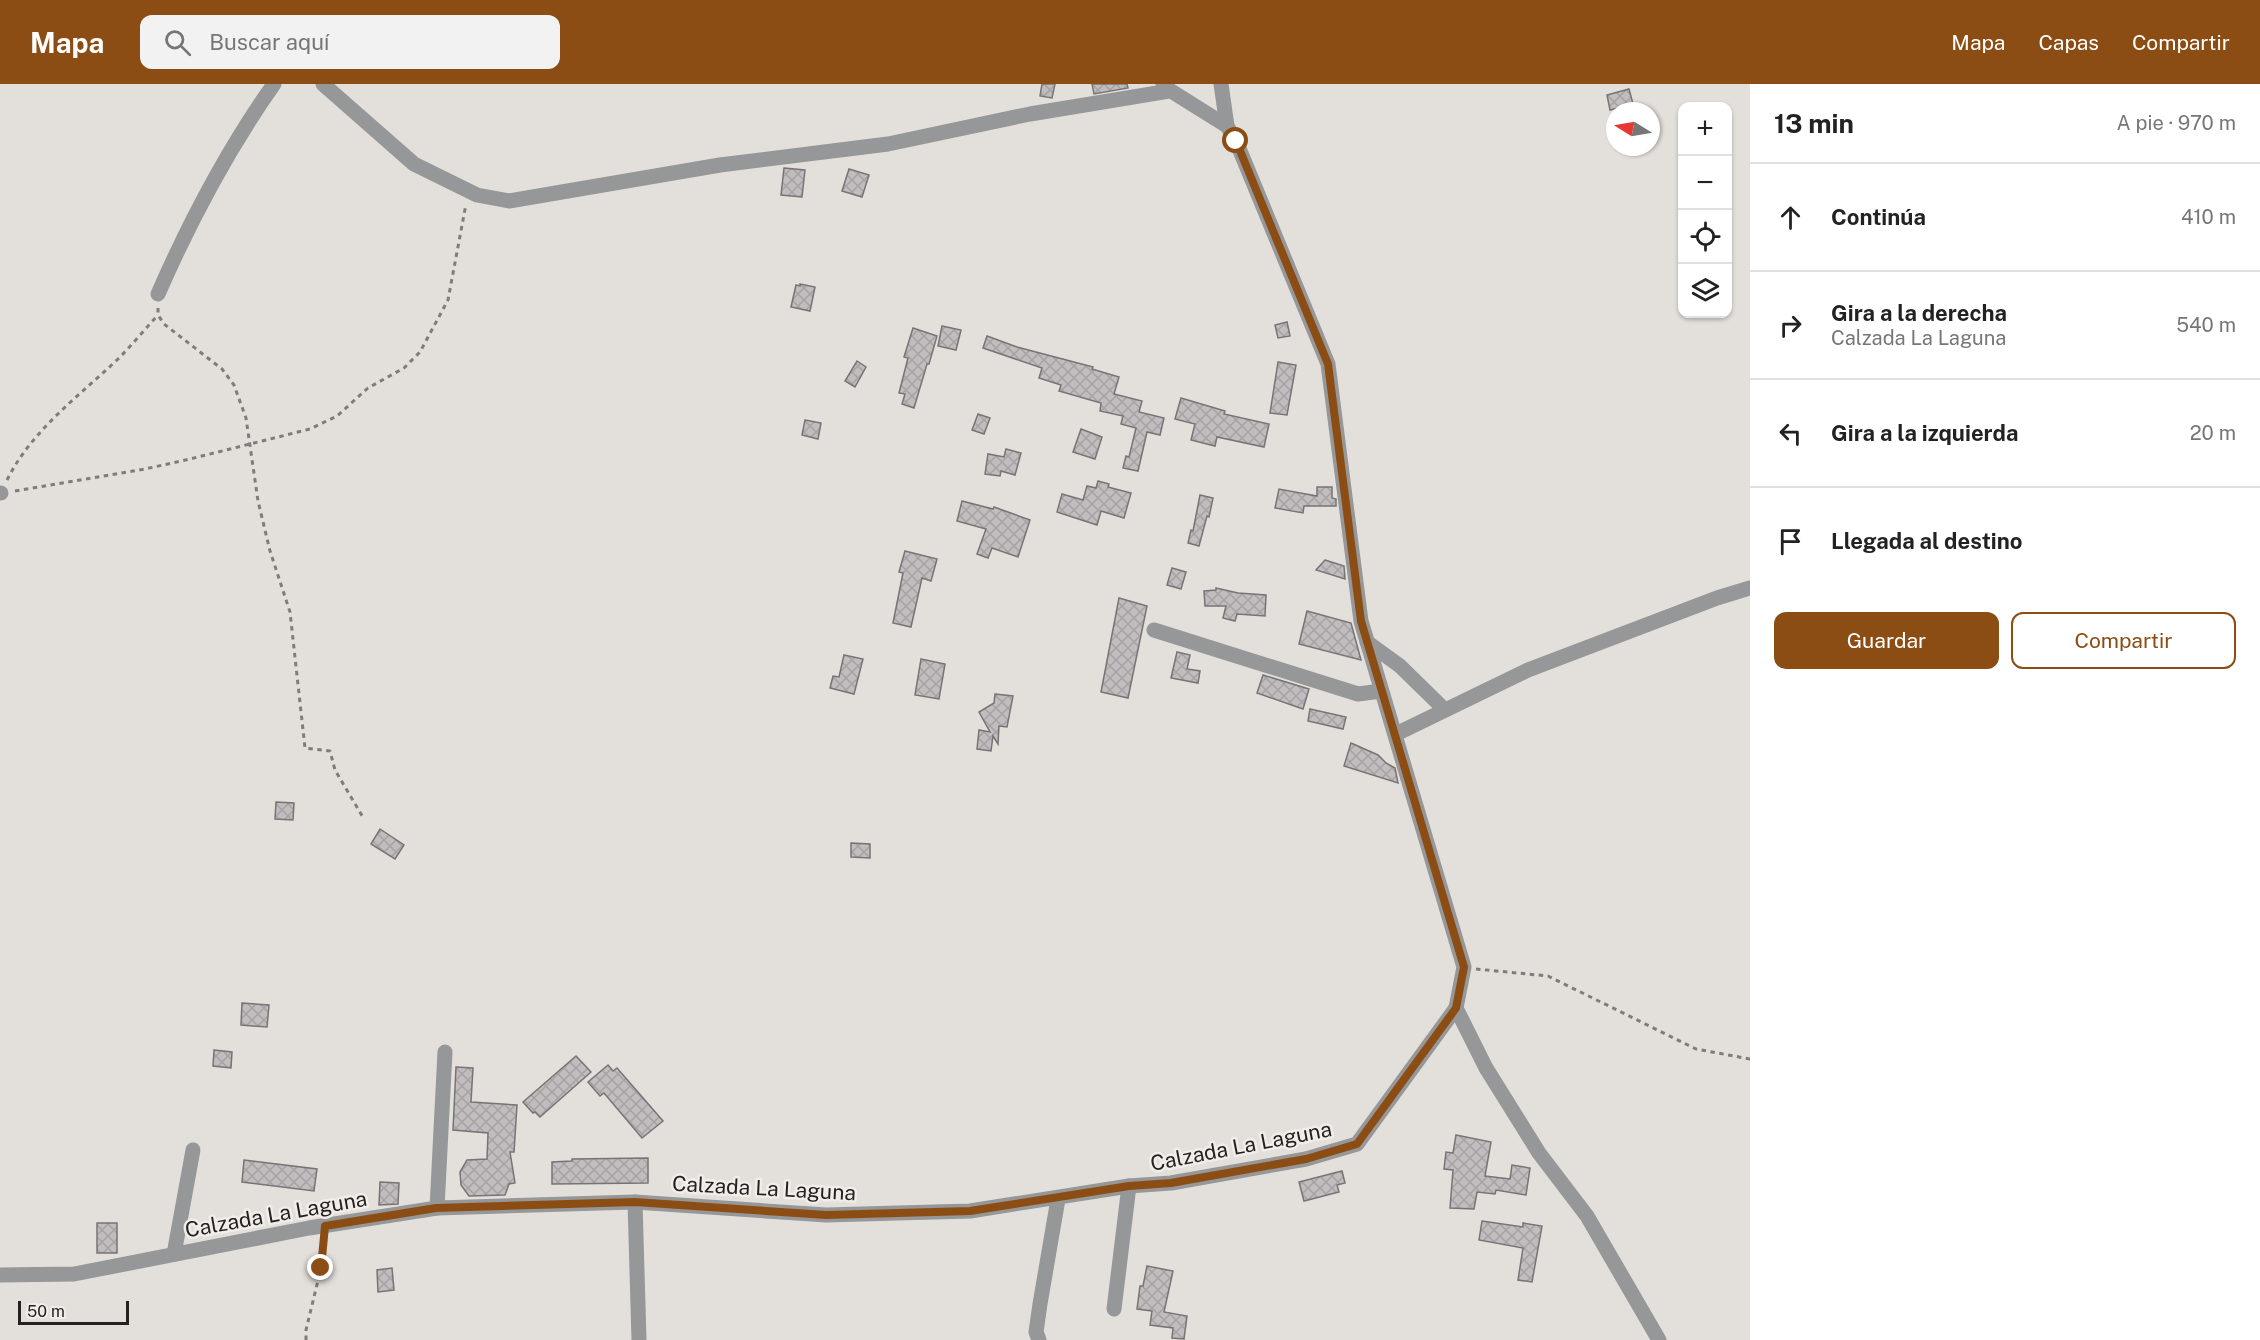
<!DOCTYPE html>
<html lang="es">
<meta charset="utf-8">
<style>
:root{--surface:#fff;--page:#f2f2f2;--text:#222;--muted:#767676;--line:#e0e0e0;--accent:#8c4d14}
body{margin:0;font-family:"Public Sans",sans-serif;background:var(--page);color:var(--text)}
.controls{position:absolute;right:18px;top:18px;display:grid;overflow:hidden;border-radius:12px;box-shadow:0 2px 4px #0004}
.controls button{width:54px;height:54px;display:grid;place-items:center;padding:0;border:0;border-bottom:2px solid var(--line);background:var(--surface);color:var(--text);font:30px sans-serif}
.compass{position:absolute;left:1606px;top:18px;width:54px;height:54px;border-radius:50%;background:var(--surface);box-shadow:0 2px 4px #0004;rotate:281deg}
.scale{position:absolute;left:18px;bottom:15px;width:111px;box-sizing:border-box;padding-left:6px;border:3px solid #232221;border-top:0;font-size:16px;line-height:21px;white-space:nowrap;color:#232221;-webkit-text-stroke:4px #f1ede9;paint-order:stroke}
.stop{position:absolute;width:18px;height:18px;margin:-14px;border:4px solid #8c4d14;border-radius:50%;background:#fff}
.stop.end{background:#8c4d14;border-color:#fff;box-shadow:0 2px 6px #0008}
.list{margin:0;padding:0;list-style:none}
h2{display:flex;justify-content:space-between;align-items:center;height:78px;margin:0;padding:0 24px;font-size:26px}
h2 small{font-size:20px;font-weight:400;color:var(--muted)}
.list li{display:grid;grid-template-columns:39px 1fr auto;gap:18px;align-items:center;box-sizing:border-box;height:108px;padding:0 24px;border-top:2px solid var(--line)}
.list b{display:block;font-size:22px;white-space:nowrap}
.list p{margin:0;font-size:20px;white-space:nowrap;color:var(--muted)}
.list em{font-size:20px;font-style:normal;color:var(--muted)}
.actions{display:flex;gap:12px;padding:18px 24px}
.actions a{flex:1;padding:14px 0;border:2px solid var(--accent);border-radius:12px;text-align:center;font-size:21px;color:var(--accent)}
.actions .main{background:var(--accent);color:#fff}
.icon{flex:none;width:33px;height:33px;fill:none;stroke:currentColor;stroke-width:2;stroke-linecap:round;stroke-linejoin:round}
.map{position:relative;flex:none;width:1750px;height:1256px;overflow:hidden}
header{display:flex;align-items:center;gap:36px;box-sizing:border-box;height:84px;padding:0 30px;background:var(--accent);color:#fff}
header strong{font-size:28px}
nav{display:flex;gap:33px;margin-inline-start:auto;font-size:21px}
.search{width:420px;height:54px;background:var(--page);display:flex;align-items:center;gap:15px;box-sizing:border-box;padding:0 21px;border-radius:12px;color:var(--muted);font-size:22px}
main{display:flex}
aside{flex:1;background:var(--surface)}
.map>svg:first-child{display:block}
.building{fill:url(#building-cross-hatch);stroke:#787375;stroke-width:1.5}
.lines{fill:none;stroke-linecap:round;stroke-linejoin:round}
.path{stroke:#7f7d7b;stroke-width:3;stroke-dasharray:4.5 4.5;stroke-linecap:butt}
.minor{stroke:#959798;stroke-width:15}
.route{stroke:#8c4d14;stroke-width:8}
.labels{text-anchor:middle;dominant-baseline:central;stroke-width:5;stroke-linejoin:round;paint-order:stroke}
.street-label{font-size:21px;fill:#232221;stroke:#f1ede9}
</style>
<header>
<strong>Mapa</strong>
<div class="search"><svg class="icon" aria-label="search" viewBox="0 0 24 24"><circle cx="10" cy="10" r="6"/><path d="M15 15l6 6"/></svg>Buscar aquí</div>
<nav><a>Mapa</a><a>Capas</a><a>Compartir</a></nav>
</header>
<main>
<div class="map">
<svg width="1750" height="1256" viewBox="0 0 1750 1256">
<defs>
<pattern id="building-cross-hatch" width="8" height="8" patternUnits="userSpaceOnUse" patternTransform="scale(1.5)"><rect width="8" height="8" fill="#c1bcbe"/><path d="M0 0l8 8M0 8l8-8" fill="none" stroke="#a6a1a3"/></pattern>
</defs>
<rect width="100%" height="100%" fill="#e3e0db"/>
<g class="building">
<polygon points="1042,0 1055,0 1052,14 1040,12"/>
<polygon points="1092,0 1127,0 1128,4 1094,10"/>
<polygon points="1629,5 1635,27 1619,27 1618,24 1610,26 1607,11"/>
<polygon points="784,84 805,86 802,113 781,111"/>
<polygon points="849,85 869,91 862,113 842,107"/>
<polygon points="800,200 815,203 810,227 791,223 796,201 800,202"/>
<polygon points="1287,238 1290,252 1278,254 1275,241"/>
<polygon points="942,242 961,246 956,266 938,262"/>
<polygon points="913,244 937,252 929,280 927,280 914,324 902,320 905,310 899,309 908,274 904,273"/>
<polygon points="987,252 1017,263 1093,283 1092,285 1119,293 1114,310 1142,317 1139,328 1164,334 1160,351 1147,348 1138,387 1123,384 1126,372 1129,373 1136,344 1121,340 1123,332 1100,327 1101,319 1059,307 1061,301 1039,294 1042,284 983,264"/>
<polygon points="857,277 866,283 855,303 845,297"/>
<polygon points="1278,278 1296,281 1287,331 1270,329"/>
<polygon points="1181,314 1225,327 1224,330 1269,340 1264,363 1217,353 1215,362 1191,356 1195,340 1175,335"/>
<polygon points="978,330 990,334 984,350 972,346"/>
<polygon points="805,336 821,339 818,355 802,351"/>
<polygon points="1081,345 1102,353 1095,375 1073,368"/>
<polygon points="1006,365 1021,369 1015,391 1001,387 1000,392 985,390 988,370 1004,373"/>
<polygon points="1098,397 1109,400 1108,403 1131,409 1124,434 1101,427 1097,441 1057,428 1062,410 1083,416 1087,402 1096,404"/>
<polygon points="1317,403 1332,403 1332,414 1336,415 1336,422 1304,422 1303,429 1275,424 1279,405 1317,412"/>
<polygon points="1200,411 1213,414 1209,433 1207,432 1199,462 1188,459 1191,446 1193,447"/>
<polygon points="962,417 993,425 994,423 1030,436 1018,473 992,464 988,474 977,470 986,445 957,437"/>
<polygon points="905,467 937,475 931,497 922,494 911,543 893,539 903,489 899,488"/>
<polygon points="1325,476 1344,482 1345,495 1316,486"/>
<polygon points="1172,484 1186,488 1181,505 1167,501"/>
<polygon points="1216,504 1238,509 1266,511 1265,532 1237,530 1235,537 1223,534 1226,522 1205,522 1204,507 1216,506"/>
<polygon points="1119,514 1147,522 1128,614 1101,608"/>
<polygon points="1307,527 1351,539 1361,576 1299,560"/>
<polygon points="1177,568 1190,571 1187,585 1200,587 1198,599 1171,594"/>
<polygon points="844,571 863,575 854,610 830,604 833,592 839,593"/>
<polygon points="921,575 945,580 939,615 915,611"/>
<polygon points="1263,591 1309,605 1303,625 1257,609"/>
<polygon points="995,610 1013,612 1007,643 999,642 998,660 993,652 991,667 977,665 979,646 990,648 979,628 994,619"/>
<polygon points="1310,625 1346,633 1343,645 1308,637"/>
<polygon points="1351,659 1378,671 1386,679 1395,684 1398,699 1344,682"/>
<polygon points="276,718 294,719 293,736 275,735"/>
<polygon points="380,745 404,761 395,775 371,760"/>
<polygon points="851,759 870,760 870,774 851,773"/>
<polygon points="242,919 269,921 267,943 241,941"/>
<polygon points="214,966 232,968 231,984 213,982"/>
<polygon points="576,972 591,988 540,1033 535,1028 533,1029 523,1018"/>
<polygon points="608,981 613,987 617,984 663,1037 642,1054 604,1009 600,1012 588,998"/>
<polygon points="456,983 473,984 471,1018 517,1021 514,1068 510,1068 515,1099 509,1100 505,1111 469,1112 461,1101 460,1088 467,1076 487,1075 488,1049 453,1046"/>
<polygon points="1456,1051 1491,1058 1485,1092 1510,1095 1512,1081 1530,1084 1526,1111 1496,1106 1495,1110 1477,1108 1474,1125 1450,1124 1453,1086 1444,1085 1446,1068 1453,1069"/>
<polygon points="648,1074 648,1099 552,1100 552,1078 572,1077 572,1075"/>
<polygon points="244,1076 317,1085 314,1107 242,1098"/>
<polygon points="1342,1087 1345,1099 1337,1101 1339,1108 1304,1117 1299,1098"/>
<polygon points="380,1098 399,1099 398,1120 379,1121"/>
<polygon points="1482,1137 1523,1143 1523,1139 1542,1142 1532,1198 1518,1196 1523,1164 1479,1156"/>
<rect x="97" y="1139" width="20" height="30"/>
<polygon points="1147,1182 1173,1187 1164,1228 1187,1232 1184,1255 1172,1254 1173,1244 1150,1241 1152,1227 1137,1225 1140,1202 1143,1202"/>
<polygon points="392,1184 394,1206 378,1208 377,1186"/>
</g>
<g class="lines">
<g class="path">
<polyline points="158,224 158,231 164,240 222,285 234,301 246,334 258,417 270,467 290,528 305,664 330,667 335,686 364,735"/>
<path d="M 7,396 C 32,346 78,313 118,275 C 132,261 145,245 158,231"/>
<polyline points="15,407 145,385 190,375 310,345 337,332 368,304 404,284 420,268 448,216 466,120"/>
<polyline points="1476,885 1548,892 1696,965 1750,975"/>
<polyline points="306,1256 306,1246 321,1184 323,1155"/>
</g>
<g class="minor">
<polyline points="323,0 414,80 477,111 509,117 720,81 888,60 1030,30 1169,7"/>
<polyline points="1221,0 1227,42 1236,57 1328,280 1361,537 1464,883 1456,924 1486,984 1539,1069 1587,1132 1659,1256"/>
<polyline points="1163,2 1227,42"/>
<path d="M 158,210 C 190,137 228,65 274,0"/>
<polyline points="0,409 1,409"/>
<polyline points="1154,546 1358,610 1381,607"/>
<polyline points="1367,558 1400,582 1445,626"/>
<polyline points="1396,650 1528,586 1717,514 1750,504"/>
<polyline points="635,1118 639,1256"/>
<polyline points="437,1124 445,968"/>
<polyline points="174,1170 193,1066"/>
<polyline points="0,1191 74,1190 309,1144 437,1124 635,1118 826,1131 970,1127 1129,1102 1171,1099 1306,1075 1357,1060 1456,924"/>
<polyline points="1114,1225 1129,1102"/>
<polyline points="1039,1256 1036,1248 1040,1220 1058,1115"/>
</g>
</g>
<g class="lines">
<polyline class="route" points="321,1184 325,1142 436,1124 635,1118 826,1131 970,1127 1129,1102 1171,1099 1306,1075 1357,1060 1456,924 1464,883 1361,537 1328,280 1236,57"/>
</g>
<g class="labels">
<g class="street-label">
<text transform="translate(1241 1062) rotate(-11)">Calzada La Laguna</text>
<text transform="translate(764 1104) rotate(3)">Calzada La Laguna</text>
<text transform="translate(276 1130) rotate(-10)">Calzada La Laguna</text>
</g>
</g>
</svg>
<div class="controls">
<button>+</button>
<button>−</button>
<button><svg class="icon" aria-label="locate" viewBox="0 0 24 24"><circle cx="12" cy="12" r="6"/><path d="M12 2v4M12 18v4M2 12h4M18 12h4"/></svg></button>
<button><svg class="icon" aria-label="layers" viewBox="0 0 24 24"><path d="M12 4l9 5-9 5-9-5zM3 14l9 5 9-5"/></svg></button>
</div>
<svg class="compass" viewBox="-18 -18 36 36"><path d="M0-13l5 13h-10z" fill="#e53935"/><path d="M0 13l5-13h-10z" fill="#767676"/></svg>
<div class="scale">50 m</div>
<div class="stop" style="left:1236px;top:57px"></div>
<div class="stop end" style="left:321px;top:1184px"></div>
</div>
<aside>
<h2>13 min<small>A pie · 970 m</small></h2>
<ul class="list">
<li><svg class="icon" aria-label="ahead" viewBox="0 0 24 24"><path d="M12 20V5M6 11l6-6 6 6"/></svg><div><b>Continúa</b></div><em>410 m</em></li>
<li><svg class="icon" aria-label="right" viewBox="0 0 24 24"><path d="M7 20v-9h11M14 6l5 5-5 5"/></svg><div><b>Gira a la derecha</b><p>Calzada La Laguna</p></div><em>540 m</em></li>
<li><svg class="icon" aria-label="left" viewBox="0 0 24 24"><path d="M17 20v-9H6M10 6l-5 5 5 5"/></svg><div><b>Gira a la izquierda</b></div><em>20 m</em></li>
<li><svg class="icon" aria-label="arrive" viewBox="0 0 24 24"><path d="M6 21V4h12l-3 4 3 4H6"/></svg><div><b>Llegada al destino</b></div></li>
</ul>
<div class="actions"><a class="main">Guardar</a><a>Compartir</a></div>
</aside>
</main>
